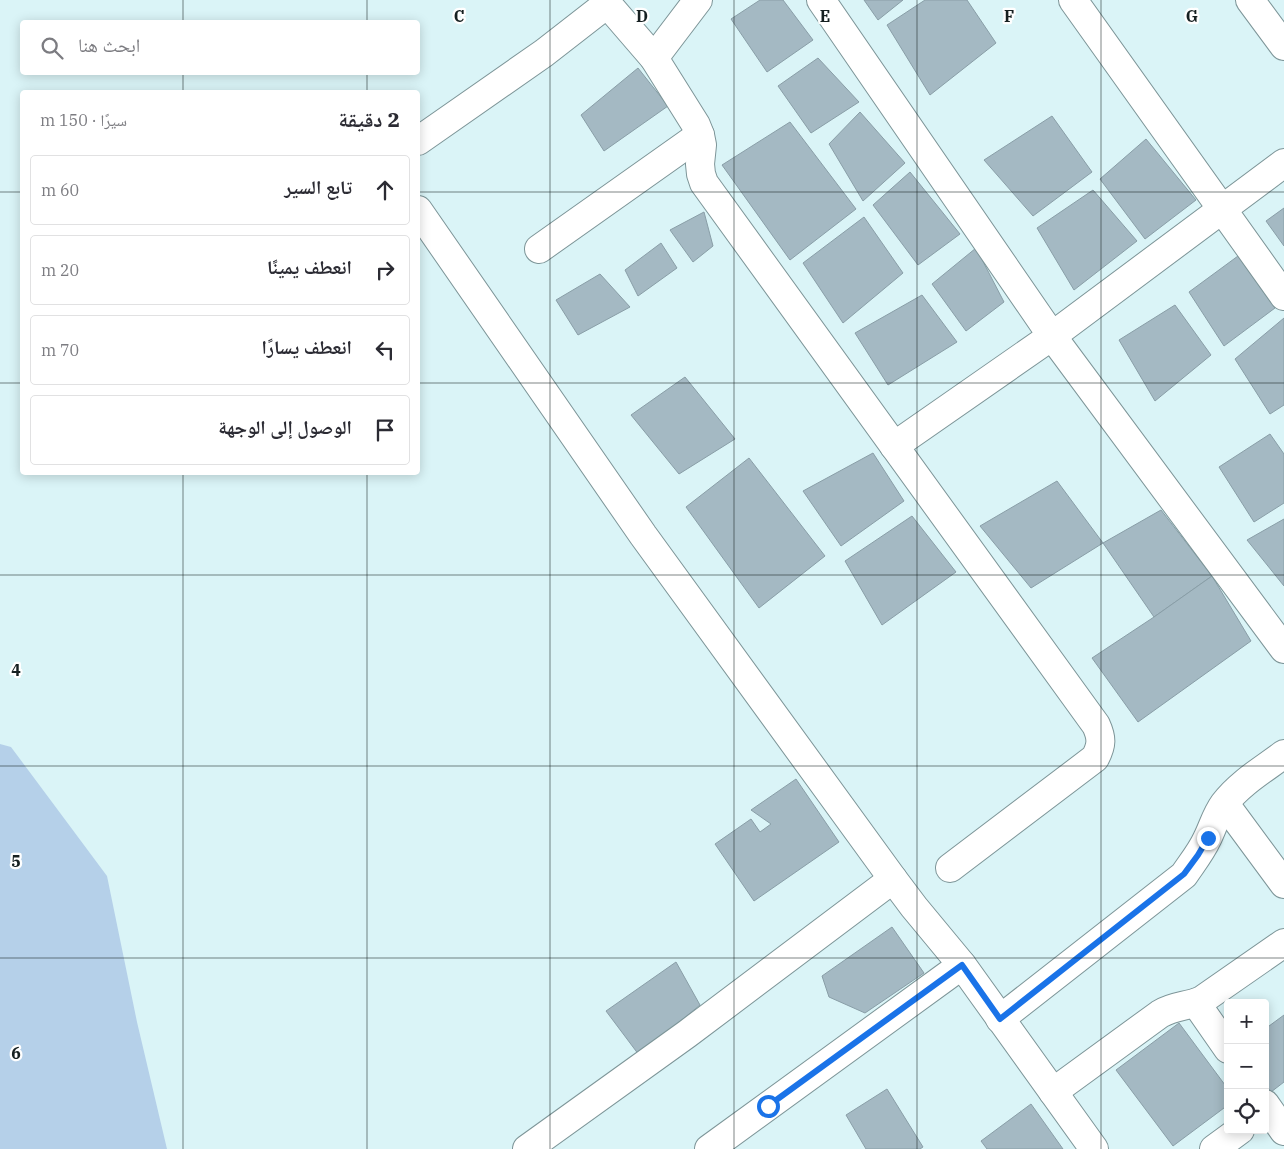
<!DOCTYPE html>
<html lang="ar">
<meta charset="utf-8">
<style>
:root{--surface:#fff;--page:#f7f7f7;--text:#2b2b33;--muted:#7c7c81;--line:#e1e1e2}
body{margin:0;font-family:"IBM Plex Serif","Noto Naskh Arabic",serif;background:var(--page);color:var(--text);direction:rtl}
.controls{position:absolute;right:15px;bottom:15px;display:grid;overflow:hidden;border-radius:5px;box-shadow:0 2px 12px #0003}
.controls button{width:45px;height:45px;display:grid;place-items:center;padding:0;border:0;border-bottom:1px solid var(--line);background:var(--surface);color:var(--text);font:25px sans-serif}
.stop{position:absolute;width:15px;height:15px;margin:-11px;border:4px solid #1a73e8;border-radius:50%;background:#fff}
.stop.end{background:#1a73e8;border-color:#fff;box-shadow:0 1px 5px #0008}
.list{margin:0;padding:0;list-style:none}
h2{display:flex;justify-content:space-between;align-items:center;height:65px;margin:0;padding:0 20px;font-size:21px}
h2 small{font-size:16px;font-weight:400;color:var(--muted)}
.list li{display:grid;grid-template-columns:32px 1fr auto;gap:15px;align-items:center;box-sizing:border-box;height:70px;margin:0 10px 10px;padding:0 10px;border:1px solid var(--line);border-radius:5px}
.list b{display:block;font-size:19px;white-space:nowrap}
.list em{font-size:16px;font-style:normal;color:var(--muted)}
.icon{flex:none;width:28px;height:28px;fill:none;stroke:currentColor;stroke-width:2;stroke-linecap:round;stroke-linejoin:round}
.map{position:relative;flex:none;width:1284px;height:1149px;overflow:hidden;direction:ltr}
.search{position:absolute;background:var(--surface);box-shadow:0 2px 12px #0003;left:20px;top:20px;width:400px;height:55px;display:flex;align-items:center;gap:12px;box-sizing:border-box;padding:0 18px;border-radius:5px;color:var(--muted);font-size:19px}
.panel{position:absolute;background:var(--surface);box-shadow:0 2px 12px #0003;left:20px;top:90px;width:400px;height:385px;border-radius:5px;direction:rtl}
.map>svg:first-child{display:block}
.water{fill:#b5d0e9}
.building{fill:#a4b9c3;stroke:#899ea7}
.lines{fill:none;stroke-linecap:round;stroke-linejoin:round}
.street-casing{stroke:#7d9598;stroke-width:30}
.street{stroke:#fff;stroke-width:28}
.route{stroke:#1a73e8;stroke-width:6}
.grid{fill:none;stroke:#162021;stroke-width:1;stroke-opacity:0.55}
.grid-label{font-size:16px;text-anchor:middle;font-weight:bold;fill:#162021;stroke:#fff;stroke-width:4.5;stroke-linejoin:round;paint-order:stroke}
</style>
<div class="map">
<svg width="1284" height="1149" viewBox="0 0 1284 1149">
<rect width="100%" height="100%" fill="#daf4f7"/>
<polygon class="water" points="0,744 11,747 107,876 137,1022 167,1149 0,1149"/>
<g class="building">
<polygon points="760,0 783,0 813,40 767,72 731,19"/>
<polygon points="864,0 903,0 878,20"/>
<polygon points="925,0 967,0 996,43 930,95 887,25"/>
<polygon points="818,58 859,102 811,133 778,86"/>
<polygon points="638,68 668,106 604,151 581,115"/>
<polygon points="860,112 905,163 863,201 829,144"/>
<polygon points="1052,116 1092,172 1033,216 984,160"/>
<polygon points="790,122 856,209 790,260 722,165"/>
<polygon points="1146,139 1196,200 1145,239 1100,179"/>
<polygon points="910,172 960,234 918,265 873,205"/>
<polygon points="1093,190 1137,241 1074,290 1037,228"/>
<polygon points="1284,208 1284,246 1266,221"/>
<polygon points="704,212 713,246 693,262 670,230"/>
<polygon points="864,217 903,273 843,323 803,263"/>
<polygon points="661,243 677,268 638,296 625,270"/>
<polygon points="976,248 1004,302 966,331 932,284"/>
<polygon points="1238,256 1275,308 1224,346 1189,292"/>
<polygon points="600,274 630,307 578,335 556,300"/>
<polygon points="922,295 957,342 888,385 855,333"/>
<polygon points="1175,305 1211,355 1155,401 1119,340"/>
<polygon points="1284,318 1284,405 1270,414 1235,359"/>
<polygon points="685,377 735,439 679,474 631,415"/>
<polygon points="1270,434 1284,454 1284,503 1254,522 1219,467"/>
<polygon points="873,453 904,501 841,546 803,491"/>
<polygon points="749,458 825,556 759,608 686,507"/>
<polygon points="1057,481 1103,543 1031,588 980,526"/>
<polygon points="1161,510 1212,576 1154,617 1103,543"/>
<polygon points="912,516 956,572 882,625 845,561"/>
<polygon points="1284,519 1284,586 1247,540"/>
<polygon points="1212,576 1251,641 1138,722 1092,658 1154,617"/>
<polygon points="796,779 839,842 754,901 715,844 751,819 760,832 771,824 751,810"/>
<polygon points="892,927 924,973 865,1013 829,997 822,976"/>
<polygon points="676,962 700,1005 639,1055 606,1011"/>
<polygon points="1284,1015 1284,1082 1271,1092 1265,1084 1265,1029"/>
<polygon points="1179,1023 1228,1089 1228,1105 1173,1146 1116,1070"/>
<polygon points="887,1089 923,1147 920,1149 866,1149 846,1115"/>
<polygon points="1031,1104 1063,1149 987,1149 981,1141"/>
</g>
<g class="lines">
<g class="street-casing">
<g id="street">
<path d="M 604,0 L 654,58 L 696,125 L 700,135 L 702,145 L 700,164 L 701,174 L 704,183 L 1096,725 C 1102,738 1102,745 1095,758 L 950,868"/>
<polyline points="821,0 1052,336 1284,649"/>
<polyline points="1073,0 1284,296"/>
<polyline points="1250,0 1284,46"/>
<polyline points="654,58 698,0"/>
<polyline points="418,141 544,53 607,4"/>
<polyline points="418,210 643,535 893,879 914,907 962,965 1094,1149"/>
<polyline points="539,249 700,135"/>
<polyline points="894,446 1052,336 1284,163"/>
<polyline points="1225,804 1284,884"/>
<polyline points="1196,1003 1228,1049"/>
<path d="M 1000,1019 L 1184,875 C 1192,863 1201,852 1207,839 C 1213,827 1216,815 1224,804 C 1240,783 1264,769 1284,754"/>
<path d="M 1053,1092 L 1160,1014 C 1175,1005 1187,1007 1202,1000 L 1284,943"/>
<polyline points="1265,1104 1284,1131"/>
<polyline points="527,1149 687,1034 893,879"/>
<polyline points="709,1149 962,965"/>
<polyline points="1214,1149 1240,1130"/>
</g>
</g>
<use href="#street" class="street"/>
</g>
<g class="lines">
<polyline class="route" points="768,1106 962,965 1000,1019 1184,874 1198,855 1208,838"/>
</g>
<path class="grid" d="M 183,0 L 183,22M 367,0 L 367,22M 550,0 L 550,1149M 734,0 L 734,1149M 917,0 L 917,1149M 1101,0 L 1101,1149M 183,72 L 183,92M 367,72 L 367,92M 0,192 L 22,192M 418,192 L 1284,192M 0,383 L 22,383M 418,383 L 1284,383M 183,472 L 183,1149M 367,472 L 367,1149M 0,575 L 1284,575M 0,766 L 1284,766M 0,958 L 1284,958"/>
<g class="grid-label">
<text x="459" y="22">C</text>
<text x="642" y="22">D</text>
<text x="825" y="22">E</text>
<text x="1009" y="22">F</text>
<text x="1192" y="22">G</text>
<text x="16" y="676">4</text>
<text x="16" y="867">5</text>
<text x="16" y="1059">6</text>
</g>
</svg>
<div class="controls">
<button>+</button>
<button>−</button>
<button><svg class="icon" aria-label="locate" viewBox="0 0 24 24"><circle cx="12" cy="12" r="6"/><path d="M12 2v4M12 18v4M2 12h4M18 12h4"/></svg></button>
</div>
<div class="stop" style="left:768px;top:1106px"></div>
<div class="stop end" style="left:1208px;top:838px"></div>
<div class="search"><svg class="icon" aria-label="search" viewBox="0 0 24 24"><circle cx="10" cy="10" r="6"/><path d="M15 15l6 6"/></svg>ابحث هنا</div>
<section class="panel">
<h2>2 دقيقة<small>سيرًا · 150 m</small></h2>
<ul class="list">
<li><svg class="icon" aria-label="ahead" viewBox="0 0 24 24"><path d="M12 20V5M6 11l6-6 6 6"/></svg><div><b>تابع السير</b></div><em>60 m</em></li>
<li><svg class="icon" aria-label="right" viewBox="0 0 24 24"><path d="M7 20v-9h11M14 6l5 5-5 5"/></svg><div><b>انعطف يمينًا</b></div><em>20 m</em></li>
<li><svg class="icon" aria-label="left" viewBox="0 0 24 24"><path d="M17 20v-9H6M10 6l-5 5 5 5"/></svg><div><b>انعطف يسارًا</b></div><em>70 m</em></li>
<li><svg class="icon" aria-label="arrive" viewBox="0 0 24 24"><path d="M6 21V4h12l-3 4 3 4H6"/></svg><div><b>الوصول إلى الوجهة</b></div></li>
</ul>
</section>
</div>
